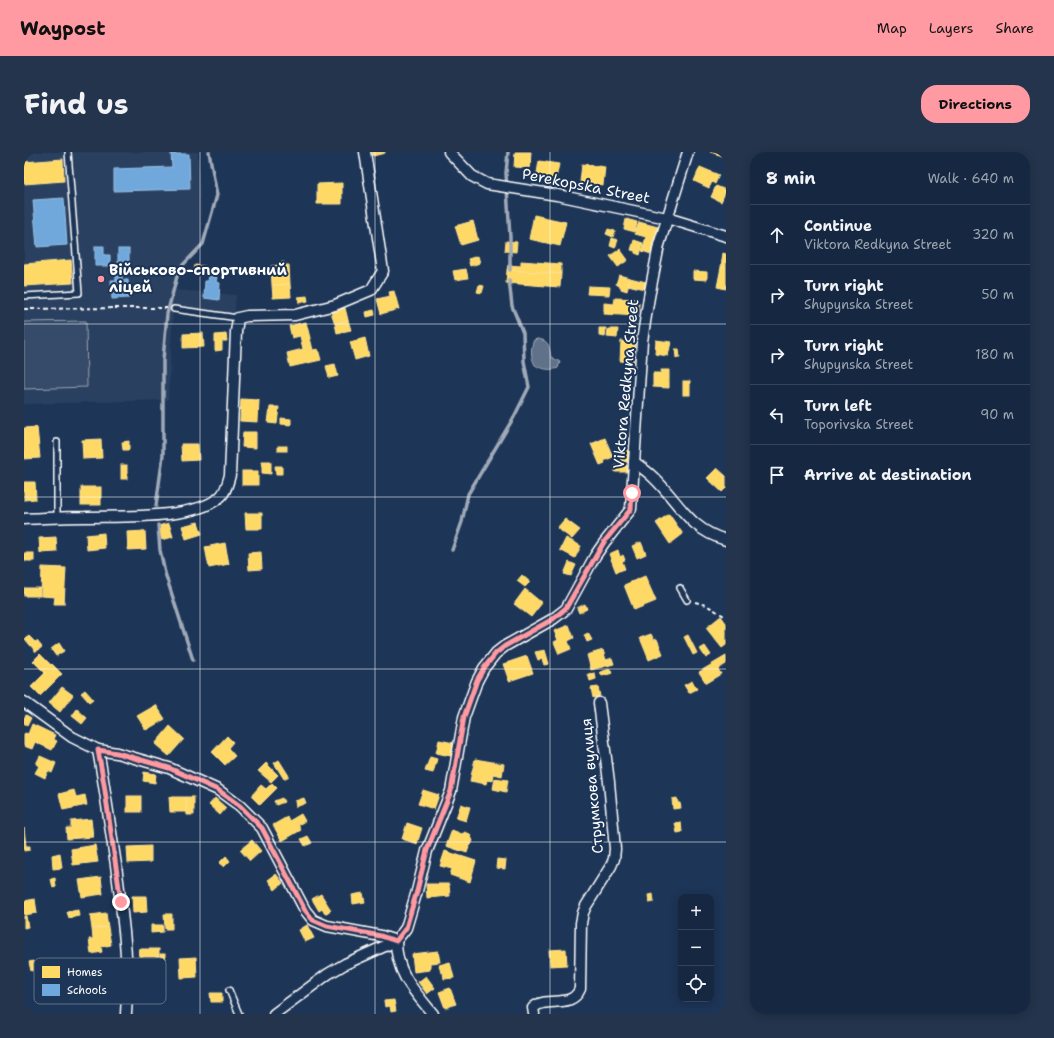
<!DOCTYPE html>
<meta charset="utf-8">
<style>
:root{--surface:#162841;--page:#23344c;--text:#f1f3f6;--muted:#9ea6b1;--line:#35445a;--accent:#ff9aa2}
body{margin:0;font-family:"Shantell Sans",sans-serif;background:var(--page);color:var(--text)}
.controls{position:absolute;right:12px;bottom:12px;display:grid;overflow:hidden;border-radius:8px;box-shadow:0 2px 10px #0003}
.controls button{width:36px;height:36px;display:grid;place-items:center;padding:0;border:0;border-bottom:1px solid var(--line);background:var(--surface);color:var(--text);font:20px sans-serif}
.stop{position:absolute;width:12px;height:12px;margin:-9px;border:3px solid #ff9aa2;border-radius:50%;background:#fff}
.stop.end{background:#ff9aa2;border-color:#fff;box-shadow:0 1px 4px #0008}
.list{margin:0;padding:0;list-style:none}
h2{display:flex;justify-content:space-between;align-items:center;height:52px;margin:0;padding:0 16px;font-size:17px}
h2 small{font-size:13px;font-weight:400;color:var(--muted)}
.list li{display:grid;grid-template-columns:26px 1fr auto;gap:12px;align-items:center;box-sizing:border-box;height:60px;padding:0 16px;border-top:1px solid var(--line)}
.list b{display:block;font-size:15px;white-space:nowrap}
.list p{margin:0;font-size:13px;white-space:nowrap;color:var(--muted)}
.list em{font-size:13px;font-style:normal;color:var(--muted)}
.icon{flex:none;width:22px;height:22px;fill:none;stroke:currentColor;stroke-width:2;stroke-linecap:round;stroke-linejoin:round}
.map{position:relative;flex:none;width:702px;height:862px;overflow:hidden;border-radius:16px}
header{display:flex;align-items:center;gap:24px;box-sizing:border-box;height:56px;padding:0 20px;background:var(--accent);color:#111}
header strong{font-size:19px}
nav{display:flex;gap:22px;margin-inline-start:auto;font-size:14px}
.intro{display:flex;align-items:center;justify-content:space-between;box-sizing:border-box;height:96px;padding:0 24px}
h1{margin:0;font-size:28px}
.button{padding:10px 18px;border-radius:16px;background:var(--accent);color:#111;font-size:14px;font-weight:700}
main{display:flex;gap:24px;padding:0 24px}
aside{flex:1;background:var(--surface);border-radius:16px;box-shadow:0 2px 10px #0003}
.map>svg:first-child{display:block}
.built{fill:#2a4161}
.green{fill:#364b69;stroke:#9aa5b4}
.water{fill:#617289;stroke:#a0aab8}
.homes{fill:#ffd966;stroke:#ffe494}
.schools{fill:#6fa8dc;stroke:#9ac2e6}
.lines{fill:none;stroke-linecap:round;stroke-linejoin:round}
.stream{stroke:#a0aab8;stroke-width:3.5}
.lane-casing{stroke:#fff;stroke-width:8}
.street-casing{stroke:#fff;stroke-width:13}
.path{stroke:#fff;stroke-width:2;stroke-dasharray:4 3;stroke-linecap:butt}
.lane{stroke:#1d3557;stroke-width:5}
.street{stroke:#1d3557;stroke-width:10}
.route{stroke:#ff9aa2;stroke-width:5}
.grid{fill:none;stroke:#fff;stroke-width:1;stroke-opacity:0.55}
.poi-dot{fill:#ff9aa2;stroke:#1d3557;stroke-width:1.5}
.labels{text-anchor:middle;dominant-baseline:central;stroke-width:4;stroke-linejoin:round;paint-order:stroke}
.street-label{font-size:15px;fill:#fff;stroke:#1d3557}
.poi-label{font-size:15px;font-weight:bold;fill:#fff;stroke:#1d3557;text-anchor:start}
.key{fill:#1d3557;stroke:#617289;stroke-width:1}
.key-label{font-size:11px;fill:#fff}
</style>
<header>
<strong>Waypost</strong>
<nav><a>Map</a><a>Layers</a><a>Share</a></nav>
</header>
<div class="intro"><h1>Find us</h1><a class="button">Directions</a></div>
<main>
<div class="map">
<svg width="702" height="862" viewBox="0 0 702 862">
<rect width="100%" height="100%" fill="#1d3557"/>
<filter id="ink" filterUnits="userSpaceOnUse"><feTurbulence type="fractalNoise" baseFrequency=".025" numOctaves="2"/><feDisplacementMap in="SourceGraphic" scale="8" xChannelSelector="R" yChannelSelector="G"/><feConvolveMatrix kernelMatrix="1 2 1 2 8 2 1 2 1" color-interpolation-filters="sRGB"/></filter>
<g filter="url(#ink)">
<polygon class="built" points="0,0 174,0 179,92 157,116 152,138 212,143 210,168 149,159 144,248 0,252"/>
<polygon class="green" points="62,169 63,235 0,237 0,170"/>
<path class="water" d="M 513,187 C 526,188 525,195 527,205 L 536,210 L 534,216 C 527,219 517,217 511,213 C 507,206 506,196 510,188 Z"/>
<g class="homes">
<polygon points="348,0 361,0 361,1 349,4"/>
<polygon points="491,0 507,0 506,16 490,15"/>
<polygon points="686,0 702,0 702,5"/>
<polygon points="39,7 40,29 0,32 0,10"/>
<polygon points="515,9 535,12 531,31 512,27"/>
<polygon points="558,12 581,15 579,33 556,30"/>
<polygon points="676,15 695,23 691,32 688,30 685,36 670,29"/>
<polygon points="318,31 318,52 293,52 293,32"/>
<polygon points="692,34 702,38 697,50 687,45"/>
<polygon points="510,63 542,70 536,94 505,87"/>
<polygon points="602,67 613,70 611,80 600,77"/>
<polygon points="449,69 454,88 437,93 431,74"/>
<polygon points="615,70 634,75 627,102 618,99 622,85 611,82"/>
<polygon points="584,77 591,79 589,85 582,82"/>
<polygon points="588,86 594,88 591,96 586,94"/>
<polygon points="610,88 619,91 616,103 611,101 611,99 607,98"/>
<polygon points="482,89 493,90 492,100 481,99"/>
<polygon points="596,97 604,108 594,115 586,104"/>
<polygon points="699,101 702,102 702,116 697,115"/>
<polygon points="454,104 456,111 446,114 444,107"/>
<polygon points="47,108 49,131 0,134 0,112"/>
<polygon points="497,109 537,112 537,122 483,118 484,113 497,114"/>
<polygon points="260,110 260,113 265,113 266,132 248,133 247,114 255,113 255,111"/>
<polygon points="171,113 181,114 181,121 170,120"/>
<polygon points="697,115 702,116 702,137 693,135"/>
<polygon points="442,117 444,126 431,128 429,119"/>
<polygon points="483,118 537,122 536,135 482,131"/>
<polygon points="669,119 683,120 683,128 669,127"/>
<polygon points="595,123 606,126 603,139 597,137 597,135 592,132"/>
<polygon points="606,126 622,130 620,137 604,133"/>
<polygon points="266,132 267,145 249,146 248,133"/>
<polygon points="455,133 460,134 458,141 453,140"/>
<polygon points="564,134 586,135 585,143 563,142"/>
<polygon points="370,139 375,157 357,162 353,147 366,144 365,140"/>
<polygon points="283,144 284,149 275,151 274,145"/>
<polygon points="591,146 613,147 613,151 615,151 615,160 613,160 613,164 580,162 580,151 590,152"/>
<polygon points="321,156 324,168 311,172 307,160"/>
<polygon points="350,158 351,163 343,165 342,160"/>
<polygon points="324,168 327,178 313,181 311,172"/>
<polygon points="282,170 289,198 294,197 297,208 266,215 263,201 279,197 276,184 268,186 265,174"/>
<polygon points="575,176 582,176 581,185 575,184"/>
<polygon points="584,177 594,177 593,186 583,185"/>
<polygon points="179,181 180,195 159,196 159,182"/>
<polygon points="202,182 203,189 198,189 198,198 191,199 191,183"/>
<polygon points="341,186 345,204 331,208 326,190"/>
<polygon points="632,188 647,190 644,204 631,202"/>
<polygon points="597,189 611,190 609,210 596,209"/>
<polygon points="651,197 655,197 656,206 652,206"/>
<polygon points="311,212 314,224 305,226 302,214"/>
<polygon points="637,218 645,218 645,236 629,235 629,221 637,221"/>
<rect x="659" y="229" width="7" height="14"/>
<polygon points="217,247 235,248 234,270 216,269"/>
<polygon points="246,255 255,255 253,272 244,271"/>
<polygon points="257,266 267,267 267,273 257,272"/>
<polygon points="13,275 16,306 0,307 0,276"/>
<polygon points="219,280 232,280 232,296 218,295"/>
<polygon points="581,286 589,305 580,309 581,311 576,313 567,292"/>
<polygon points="77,287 78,306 59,307 58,288"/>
<polygon points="105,289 105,298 99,298 98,290"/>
<polygon points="157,292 174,292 175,308 158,309"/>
<rect x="254" y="294" width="9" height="5"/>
<polygon points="597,298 606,298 606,310 596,310"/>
<polygon points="238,309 247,309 247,322 238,321"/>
<rect x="97" y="313" width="6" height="14"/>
<polygon points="603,313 604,320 591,320 591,314"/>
<polygon points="251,314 258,314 258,322 252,322"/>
<polygon points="693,316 702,324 702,336 698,340 683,326"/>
<rect x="218" y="319" width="16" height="14"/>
<polygon points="0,330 11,330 12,347 0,348"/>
<rect x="57" y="335" width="20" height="18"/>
<polygon points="221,361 238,361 238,377 222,377"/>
<polygon points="645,362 659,382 646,392 632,371"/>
<polygon points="541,367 556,378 548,387 533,376"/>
<polygon points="174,370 178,382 162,387 158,374"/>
<polygon points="145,371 149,385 138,388 134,374"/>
<polygon points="121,379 122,397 104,398 103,380"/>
<polygon points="80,381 81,396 63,398 62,383"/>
<polygon points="32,385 33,400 16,401 15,386"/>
<polygon points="542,386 557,394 551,406 536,398"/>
<polygon points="617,390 622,402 613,406 608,394"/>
<polygon points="201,391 205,412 185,416 181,395"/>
<polygon points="594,398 596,405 599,403 601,408 598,409 601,417 592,420 585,402"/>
<polygon points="237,400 238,417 225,418 224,401"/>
<rect x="0" y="401" width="10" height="8"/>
<polygon points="545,410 552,413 547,424 540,422"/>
<polygon points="18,415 42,416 40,452 30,452 31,445 17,444"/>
<polygon points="498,423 506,430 501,435 493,429"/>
<polygon points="621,424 632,449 610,458 600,433"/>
<rect x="0" y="436" width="16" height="8"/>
<polygon points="501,437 518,451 507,465 490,452"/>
<polygon points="561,452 563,457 555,461 553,456"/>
<polygon points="697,464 702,471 702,493 698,496 682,476"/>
<polygon points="545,473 550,486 544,489 547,497 535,502 530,490 534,488 530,479"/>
<polygon points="564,481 568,488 563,490 560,483"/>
<polygon points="627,482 630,488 633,487 639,502 625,508 616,486"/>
<polygon points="664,483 673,501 669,503 660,485"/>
<polygon points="5,484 11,490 13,489 18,495 12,500 1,487"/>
<polygon points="35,491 40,499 32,504 27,497"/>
<polygon points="681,494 687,503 682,506 676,497"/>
<polygon points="521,498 525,512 520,513 518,507 514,508 511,500"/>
<polygon points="579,498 582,508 588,506 590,512 567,518 563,503"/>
<polygon points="16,502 27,513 28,512 38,522 16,544 7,535 21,521 9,509"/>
<polygon points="503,504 509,521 485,529 479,512"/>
<polygon points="702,504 702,512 694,517 697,522 682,531 675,520"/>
<polygon points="586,517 589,521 578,524 576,520"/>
<polygon points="571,521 572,527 566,529 564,522"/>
<polygon points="668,529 673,537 665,541 660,533"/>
<polygon points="38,535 49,543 36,560 25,551"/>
<polygon points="574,535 576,544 569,546 567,536"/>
<polygon points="61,538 69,547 65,550 57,541"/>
<polygon points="132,553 141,567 122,578 113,564"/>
<polygon points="53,557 63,566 58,572 48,564"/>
<polygon points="2,563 7,566 3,574 0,572 0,566"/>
<polygon points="8,572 31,583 29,587 33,589 28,598 11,590 8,597 0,594 0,582 1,581 4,582"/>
<polygon points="146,574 160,587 145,604 131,592"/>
<polygon points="203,584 209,590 204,596 211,604 201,613 188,600"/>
<polygon points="415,588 430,591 427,604 412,601"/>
<polygon points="16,604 32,611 28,621 24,619 21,626 11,621 15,614 12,612"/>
<polygon points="406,605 413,607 409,621 401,619"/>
<polygon points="451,607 480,612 478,624 469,622 468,629 463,628 462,632 446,629"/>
<polygon points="255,608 265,624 260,627 250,611"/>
<polygon points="242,611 254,623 247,630 234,619"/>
<polygon points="120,620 132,622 131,631 119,629"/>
<polygon points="471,626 484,628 482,640 469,637"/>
<polygon points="248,631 253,636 236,653 227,644 237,633 242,637"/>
<polygon points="50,638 52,645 61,643 63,653 39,658 35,642"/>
<polygon points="399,638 415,643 410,657 394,652"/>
<rect x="103" y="644" width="14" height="16"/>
<polygon points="145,645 162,645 163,660 146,660"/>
<polygon points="162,645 170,645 170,663 163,663"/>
<polygon points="191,646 202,656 196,663 185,653"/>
<polygon points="258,646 260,650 252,653 250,649"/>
<polygon points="280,646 282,651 272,655 271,649"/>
<polygon points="653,646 654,651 656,651 657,656 649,657 648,647"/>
<polygon points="437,652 446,655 442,669 432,666"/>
<polygon points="277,662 281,669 274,673 277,678 258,689 249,673 263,665 265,669"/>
<polygon points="67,667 69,685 43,687 42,676 47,676 47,669"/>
<polygon points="657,670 658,680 653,681 651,671"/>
<polygon points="383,671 398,676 393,692 378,687"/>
<polygon points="0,676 2,694 6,694 6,698 0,699"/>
<polygon points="428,678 438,682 441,680 446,682 449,689 447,693 445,695 443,701 422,694"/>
<polygon points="284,684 288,691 281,694 277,687"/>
<polygon points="228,688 237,699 226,709 216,698"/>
<polygon points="71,693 74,710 49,713 47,697"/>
<polygon points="127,694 127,710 104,711 103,695"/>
<polygon points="421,699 452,709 446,730 426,723 428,717 416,714"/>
<polygon points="36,701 38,716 29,717 28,703"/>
<polygon points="202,704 206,709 200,715 195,711"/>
<polygon points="473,707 482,708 481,717 472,716"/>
<polygon points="252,722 259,731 251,738 244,728"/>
<polygon points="77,725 79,742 58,745 55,728"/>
<polygon points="31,726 32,735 29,736 27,727"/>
<polygon points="402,732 425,732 426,744 403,746"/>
<polygon points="339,741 341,750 329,752 328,743"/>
<polygon points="297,742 307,758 301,762 298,757 295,759 288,747"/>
<polygon points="629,742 630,750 625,751 624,743"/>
<polygon points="108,744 122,744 123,760 109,761"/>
<polygon points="11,747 13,761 0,763 0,749"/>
<polygon points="54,758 55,764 45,766 43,760"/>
<polygon points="82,761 84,775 68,777 66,763"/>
<polygon points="140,762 148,762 148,777 141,777"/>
<polygon points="0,764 2,764 4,775 0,776"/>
<polygon points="127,773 139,773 139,780 127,781"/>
<polygon points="283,773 290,786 281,790 275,778"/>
<polygon points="84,775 87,793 77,795 78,800 67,802 65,787 69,787 68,777"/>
<rect x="115" y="797" width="20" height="8"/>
<polygon points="542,797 543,813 526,814 525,798"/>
<polygon points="414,799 416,810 406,811 406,818 390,820 388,802"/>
<rect x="136" y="802" width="5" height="7"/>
<polygon points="172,805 173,825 157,826 156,806"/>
<polygon points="9,809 11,818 7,819 5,810"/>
<polygon points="426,810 430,826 420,827 419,820 417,821 415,813"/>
<polygon points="402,824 411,836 403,842 394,830"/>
<polygon points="426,836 432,852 421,856 415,840"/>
<polygon points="186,841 198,841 198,850 187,850"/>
<polygon points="370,848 372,859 367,860 366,854 361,855 360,849"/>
</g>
<g class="schools">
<polygon points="147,2 165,2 166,37 90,39 90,17 148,15"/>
<polygon points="40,46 43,93 13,95 9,48"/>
<polygon points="71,94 80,94 80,103 86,103 86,114 71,114"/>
<rect x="94" y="97" width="11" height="18"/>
<polygon points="92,123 98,123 98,128 104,128 105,146 88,147 87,128 92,128"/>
<polygon points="185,124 193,125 192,130 196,131 195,148 180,146 181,129 184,129"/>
</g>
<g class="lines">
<g class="stream">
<polyline points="484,0 482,21 486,85 486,118"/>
<polyline points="132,354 139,303 139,208 143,162 155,117 179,92 193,43 185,0"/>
<polyline points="134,373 136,398 141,421 169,508"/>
<polyline points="428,398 438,370 444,342 490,265 505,235 500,209 499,181 488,154 485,128"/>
</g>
<g class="lane-casing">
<g id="lane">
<polyline points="0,144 55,141 44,0"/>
<polyline points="150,157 214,166"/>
<polyline points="33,365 33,290"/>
<polyline points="656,436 663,448"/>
<polyline points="205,838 215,862"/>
</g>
</g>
<g class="street-casing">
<g id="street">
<polyline points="425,0 448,24 463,32 533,43 643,66 702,84"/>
<path d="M 610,310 C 617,315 624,320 630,326 C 656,351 664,377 702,388"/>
<path d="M 0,367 C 21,366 41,365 61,365 C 96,364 170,368 196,345 C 202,340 204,330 206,323 L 212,180 L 214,166 L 223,164 L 271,163 L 311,153 L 347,138 L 359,119 L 341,0"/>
<polyline points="0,550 48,585 74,598 93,601 145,616 194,638 216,654 238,676 281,758 289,768 303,774 357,784 372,789"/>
<path d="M 74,598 C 81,636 86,675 92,713 C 98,762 106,812 102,862"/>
<polyline points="250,862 304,822 321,812 372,789"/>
<path d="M 409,862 C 390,839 372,821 372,789 L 382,776 L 393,739 L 403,699 L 427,639 L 440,565 L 453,529 L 460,516 L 472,501 L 481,494 L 529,467 L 542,457 L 571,404 L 580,391 L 607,357 L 618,189 L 625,145 L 635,93 L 664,0"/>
<path d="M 510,862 L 509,856 C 522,843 547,858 556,837 L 557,771 L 559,761 L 562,754 L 587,714 L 590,707 L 591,697 L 585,630 L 575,551"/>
</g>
</g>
<g class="path">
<polyline points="0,157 98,156 143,156"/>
<polyline points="671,450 682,453 702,465"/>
</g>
<use href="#lane" class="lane"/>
<use href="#street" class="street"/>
</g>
</g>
<g class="lines" filter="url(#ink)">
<polyline class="route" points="97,750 80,632 74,598 93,601 145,616 194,638 216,654 238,676 281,758 289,768 303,774 357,784 372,789 382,776 393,739 403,698 427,639 440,565 453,528 460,516 472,501 481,494 529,467 542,456 580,390 607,357 608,341"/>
</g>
<path class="grid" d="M 176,0 L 176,862M 351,0 L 351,862M 526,0 L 526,862M 0,172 L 702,172M 0,345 L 702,345M 0,517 L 702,517M 0,690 L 702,690"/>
<circle class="poi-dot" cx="77" cy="127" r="4"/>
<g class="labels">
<g class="street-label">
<text transform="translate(562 34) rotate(11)">Perekopska Street</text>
<text transform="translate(602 232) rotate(-85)">Viktora Redkyna Street</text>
<text transform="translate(568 634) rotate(-95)">Струмкова вулиця</text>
</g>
<g class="poi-label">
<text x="85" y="118">Військово-спортивний<tspan x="85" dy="17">ліцей</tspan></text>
</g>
</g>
<rect x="10" y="806" width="132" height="46" rx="6" class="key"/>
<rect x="18" y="814" width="18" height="12" fill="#ffd966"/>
<rect x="18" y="832" width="18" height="12" fill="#6fa8dc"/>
<g class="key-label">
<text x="43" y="824">Homes</text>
<text x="43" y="842">Schools</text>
</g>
</svg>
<div class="controls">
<button>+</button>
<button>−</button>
<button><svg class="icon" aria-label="locate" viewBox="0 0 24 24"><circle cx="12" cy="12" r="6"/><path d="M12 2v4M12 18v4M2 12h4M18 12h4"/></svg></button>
</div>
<div class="stop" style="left:608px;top:341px"></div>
<div class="stop end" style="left:97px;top:750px"></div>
</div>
<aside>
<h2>8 min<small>Walk · 640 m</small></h2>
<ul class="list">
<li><svg class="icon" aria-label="ahead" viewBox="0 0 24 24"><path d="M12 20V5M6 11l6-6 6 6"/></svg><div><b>Continue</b><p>Viktora Redkyna Street</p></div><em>320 m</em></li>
<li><svg class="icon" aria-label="right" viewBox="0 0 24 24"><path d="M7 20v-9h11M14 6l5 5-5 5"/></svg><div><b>Turn right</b><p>Shypynska Street</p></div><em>50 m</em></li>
<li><svg class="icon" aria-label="right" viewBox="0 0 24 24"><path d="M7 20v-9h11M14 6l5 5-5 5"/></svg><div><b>Turn right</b><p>Shypynska Street</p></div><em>180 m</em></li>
<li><svg class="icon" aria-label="left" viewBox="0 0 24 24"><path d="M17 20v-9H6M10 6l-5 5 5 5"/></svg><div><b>Turn left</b><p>Toporivska Street</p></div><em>90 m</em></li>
<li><svg class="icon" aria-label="arrive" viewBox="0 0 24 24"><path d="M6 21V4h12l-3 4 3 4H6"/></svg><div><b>Arrive at destination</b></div></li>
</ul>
</aside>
</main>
